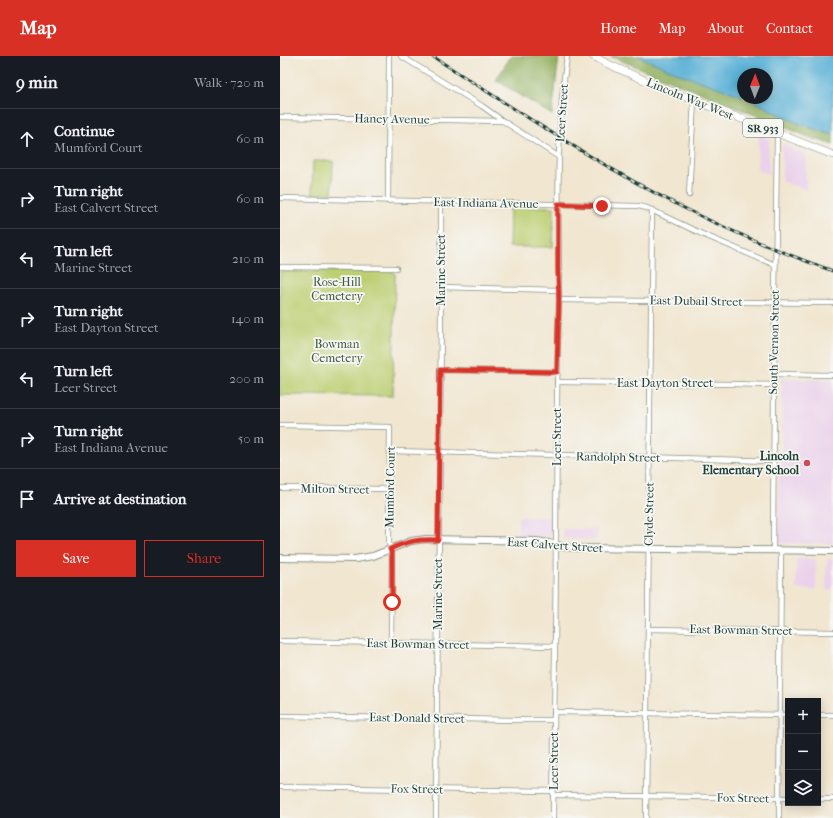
<!DOCTYPE html>
<meta charset="utf-8">
<style>
:root{--surface:#171b24;--page:#20242c;--text:#f1f3f6;--muted:#9ea1a6;--line:#363941;--accent:#d93025}
body{margin:0;font-family:"IM FELL French Canon",serif;background:var(--page);color:var(--text)}
.controls{position:absolute;right:12px;bottom:12px;display:grid;overflow:hidden;border-radius:0px;box-shadow:0 2px 10px #0003}
.controls button{width:36px;height:36px;display:grid;place-items:center;padding:0;border:0;border-bottom:1px solid var(--line);background:var(--surface);color:var(--text);font:20px sans-serif}
.compass{position:absolute;left:457px;top:12px;width:36px;height:36px;border-radius:50%;background:var(--surface);box-shadow:0 2px 10px #0003;rotate:1deg}
.stop{position:absolute;width:12px;height:12px;margin:-9px;border:3px solid #d93025;border-radius:50%;background:#fff}
.stop.end{background:#d93025;border-color:#fff;box-shadow:0 1px 4px #0008}
.list{margin:0;padding:0;list-style:none}
h2{display:flex;justify-content:space-between;align-items:center;height:52px;margin:0;padding:0 16px;font-size:17px}
h2 small{font-size:13px;font-weight:400;color:var(--muted)}
.list li{display:grid;grid-template-columns:26px 1fr auto;gap:12px;align-items:center;box-sizing:border-box;height:60px;padding:0 16px;border-top:1px solid var(--line)}
.list b{display:block;font-size:15px;white-space:nowrap}
.list p{margin:0;font-size:13px;white-space:nowrap;color:var(--muted)}
.list em{font-size:13px;font-style:normal;color:var(--muted)}
.actions{display:flex;gap:8px;padding:12px 16px}
.actions a{flex:1;padding:9px 0;border:1px solid var(--accent);border-radius:0px;text-align:center;font-size:14px;color:var(--accent)}
.actions .main{background:var(--accent);color:#fff}
.icon{flex:none;width:22px;height:22px;fill:none;stroke:currentColor;stroke-width:2;stroke-linecap:round;stroke-linejoin:round}
.map{position:relative;flex:none;width:553px;height:762px;overflow:hidden}
header{display:flex;align-items:center;gap:24px;box-sizing:border-box;height:56px;padding:0 20px;background:var(--accent);color:#fff}
header strong{font-size:19px}
nav{display:flex;gap:22px;margin-inline-start:auto;font-size:14px}
main{display:flex}
aside{flex:1;background:var(--surface)}
.map>svg:first-child{display:block}
.built{fill:#ebd1eb}
.green{fill:#bccf72;stroke:#6e8653}
.forest{fill:#95b264;stroke:#5a784c}
.water{fill:#59b0d6;stroke:#3c7685}
.lines{fill:none;stroke-linecap:round;stroke-linejoin:round}
.street-casing{stroke:#889282;stroke-width:6}
.secondary-casing{stroke:#889282;stroke-width:8}
.primary-casing{stroke:#889282;stroke-width:8}
.street{stroke:#fff;stroke-width:4.5}
.secondary{stroke:#fff;stroke-width:6}
.primary{stroke:#fff;stroke-width:7}
.rail-casing{stroke:#1f3d34;stroke-width:3}
.rail{stroke:#f6f6f2;stroke-width:1.5;stroke-dasharray:4.5;stroke-linecap:butt}
.route{stroke:#d93025;stroke-width:5}
.poi-dot{fill:#d1495b;stroke:#f6f6f2;stroke-width:1.5}
.labels{text-anchor:middle;dominant-baseline:central;stroke-width:3.5;stroke-linejoin:round;paint-order:stroke}
.shield{fill:#f6f6f2;stroke:#60746d;stroke-width:1}
.shield-label{font-size:11px;font-weight:bold;fill:#1f3d34}
.street-label{font-size:12px;fill:#1f3d34;stroke:#f6f6f2}
.park-label{font-size:12px;fill:#3e5a40;stroke:#f6f6f2}
.poi-label{font-size:12px;font-weight:bold;fill:#1f3d34;stroke:#f6f6f2;text-anchor:end}
</style>
<header>
<strong>Map</strong>
<nav><a>Home</a><a>Map</a><a>About</a><a>Contact</a></nav>
</header>
<main>
<aside>
<h2>9 min<small>Walk · 720 m</small></h2>
<ul class="list">
<li><svg class="icon" aria-label="ahead" viewBox="0 0 24 24"><path d="M12 20V5M6 11l6-6 6 6"/></svg><div><b>Continue</b><p>Mumford Court</p></div><em>60 m</em></li>
<li><svg class="icon" aria-label="right" viewBox="0 0 24 24"><path d="M7 20v-9h11M14 6l5 5-5 5"/></svg><div><b>Turn right</b><p>East Calvert Street</p></div><em>60 m</em></li>
<li><svg class="icon" aria-label="left" viewBox="0 0 24 24"><path d="M17 20v-9H6M10 6l-5 5 5 5"/></svg><div><b>Turn left</b><p>Marine Street</p></div><em>210 m</em></li>
<li><svg class="icon" aria-label="right" viewBox="0 0 24 24"><path d="M7 20v-9h11M14 6l5 5-5 5"/></svg><div><b>Turn right</b><p>East Dayton Street</p></div><em>140 m</em></li>
<li><svg class="icon" aria-label="left" viewBox="0 0 24 24"><path d="M17 20v-9H6M10 6l-5 5 5 5"/></svg><div><b>Turn left</b><p>Leer Street</p></div><em>200 m</em></li>
<li><svg class="icon" aria-label="right" viewBox="0 0 24 24"><path d="M7 20v-9h11M14 6l5 5-5 5"/></svg><div><b>Turn right</b><p>East Indiana Avenue</p></div><em>50 m</em></li>
<li><svg class="icon" aria-label="arrive" viewBox="0 0 24 24"><path d="M6 21V4h12l-3 4 3 4H6"/></svg><div><b>Arrive at destination</b></div></li>
</ul>
<div class="actions"><a class="main">Save</a><a>Share</a></div>
</aside>
<div class="map">
<svg width="553" height="762" viewBox="0 0 553 762">
<rect width="100%" height="100%" fill="#f6f6f2"/>
<filter id="ink" filterUnits="userSpaceOnUse"><feTurbulence type="fractalNoise" baseFrequency=".025" numOctaves="2"/><feDisplacementMap in="SourceGraphic" scale="8" xChannelSelector="R" yChannelSelector="G"/><feConvolveMatrix kernelMatrix="1 2 1 2 8 2 1 2 1" color-interpolation-filters="sRGB"/></filter>
<filter id="wash" filterUnits="userSpaceOnUse"><feTurbulence type="fractalNoise" baseFrequency=".012" numOctaves="4" result="noise"/><feDisplacementMap in="SourceGraphic" scale="16" xChannelSelector="R" yChannelSelector="G"/><feGaussianBlur stdDeviation="0.9" result="paint"/><feColorMatrix in="noise" values="0 0 0 0 0 0 0 0 0 0 0 0 0 0 0 0 0 1.4 0 .05"/><feComposite in="paint" operator="in"/></filter>
<g filter="url(#wash)">
<rect width="100%" height="100%" fill="#f1e6d0"/>
<g class="built">
<polygon points="479,79 489,83 489,118 477,114"/>
<polygon points="502,88 526,98 526,134 502,125"/>
<polygon points="501,323 553,324 553,488 498,487 499,410 502,403 502,329 501,326"/>
<polygon points="238,461 272,461 271,480 238,480"/>
<polygon points="283,473 317,473 317,484 283,483"/>
<polygon points="516,503 536,503 536,534 516,533"/>
<polygon points="547,503 553,503 553,534 546,534"/>
</g>
<g class="green">
<polygon points="33,105 53,105 52,138 32,138"/>
<polygon points="230,151 274,151 273,191 229,191"/>
<polygon points="0,215 113,215 115,218 113,340 0,339"/>
</g>
<g class="forest">
<polygon points="231,0 279,0 272,59 216,24"/>
<polygon points="330,0 358,0 402,19 460,38 463,40 463,42 467,42 517,67 553,79 553,89 529,81"/>
</g>
<polygon class="water" points="358,0 553,0 553,79 517,67 467,42 487,42 487,18 463,18 463,40 402,19"/>
</g>
<g filter="url(#ink)">
<g class="lines">
<g class="street-casing">
<g id="street">
<polyline points="121,0 202,50 223,65 279,101"/>
<polyline points="0,61 223,65"/>
<polyline points="409,139 414,44"/>
<polyline points="0,142 358,150 367,152 422,178 495,209"/>
<polyline points="108,145 109,0"/>
<polyline points="0,211 116,212"/>
<polyline points="161,231 278,234"/>
<polyline points="279,244 553,247"/>
<polyline points="160,314 277,316"/>
<polyline points="494,318 553,319"/>
<polyline points="277,326 452,328 494,329"/>
<polyline points="0,369 110,371 109,487 112,498 111,587"/>
<polyline points="110,395 364,401 493,405"/>
<polyline points="0,432 110,433"/>
<polyline points="493,494 494,329 497,78"/>
<polyline points="368,573 553,576"/>
<polyline points="0,585 275,590"/>
<polyline points="274,656 508,659"/>
<polyline points="538,659 553,659"/>
<polyline points="0,660 235,664 274,664"/>
<polyline points="0,731 273,735"/>
<polyline points="273,739 508,742"/>
<polyline points="538,743 553,743"/>
<path d="M 156,762 C 157,557 162,351 161,146"/>
<path d="M 273,762 C 275,627 276,491 277,356 C 277,319 278,282 279,245 C 279,163 275,81 287,0"/>
<polyline points="366,762 372,154"/>
<polyline points="499,762 501,495"/>
</g>
</g>
<g class="secondary-casing">
<polyline id="secondary" points="0,502 75,503 93,500 131,485 146,483 256,485 269,487 276,489 284,491 299,492 553,495"/>
</g>
<g class="primary-casing">
<polyline id="primary" points="313,0 328,8 373,28 553,99"/>
</g>
<use href="#street" class="street"/>
<use href="#secondary" class="secondary"/>
<use href="#primary" class="primary"/>
<g class="rail-casing">
<path id="rail" d="M 152,0 C 225,47 297,95 373,136 C 431,167 491,193 553,215"/>
</g>
<use href="#rail" class="rail"/>
</g>
</g>
<g class="lines" filter="url(#ink)">
<path class="route" d="M 112,546 L 112,498 L 110,493 C 128,485 138,483 158,484 L 160,314 L 277,316 L 279,244 L 278,215 L 278,148 L 322,150"/>
</g>
<circle class="poi-dot" cx="527" cy="407" r="4"/>
<g class="labels">
<rect class="shield" x="463" y="63" width="40" height="18" rx="3"/>
<g class="shield-label">
<text x="483" y="72">SR 933</text>
</g>
<g class="street-label">
<text transform="translate(410 43) rotate(22)">Lincoln Way West</text>
<text transform="translate(282 57) rotate(-86)">Leer Street</text>
<text transform="translate(112 63) rotate(1)">Haney Avenue</text>
<text transform="translate(206 147) rotate(1)">East Indiana Avenue</text>
<text transform="translate(161 214) rotate(-90)">Marine Street</text>
<text transform="translate(416 245) rotate(1)">East Dubail Street</text>
<text transform="translate(494 286) rotate(-89)">South Vernon Street</text>
<text x="385" y="327">East Dayton Street</text>
<text transform="translate(277 381) rotate(-90)">Leer Street</text>
<text transform="translate(338 401) rotate(1)">Randolph Street</text>
<text transform="translate(110 431) rotate(-89)">Mumford Court</text>
<text transform="translate(55 433) rotate(1)">Milton Street</text>
<text transform="translate(369 458) rotate(-89)">Clyde Street</text>
<text transform="translate(275 489) rotate(4)">East Calvert Street</text>
<text transform="translate(158 538) rotate(-90)">Marine Street</text>
<text transform="translate(461 574) rotate(1)">East Bowman Street</text>
<text transform="translate(138 588) rotate(1)">East Bowman Street</text>
<text transform="translate(137 662) rotate(1)">East Donald Street</text>
<text transform="translate(274 705) rotate(-90)">Leer Street</text>
<text transform="translate(137 733) rotate(1)">Fox Street</text>
<text transform="translate(463 742) rotate(1)">Fox Street</text>
</g>
<g class="park-label">
<text x="57" y="226">Rose-Hill<tspan x="57" dy="14">Cemetery</tspan></text>
<text x="57" y="288">Bowman<tspan x="57" dy="14">Cemetery</tspan></text>
</g>
<g class="poi-label">
<text x="519" y="400">Lincoln<tspan x="519" dy="14">Elementary School</tspan></text>
</g>
</g>
</svg>
<div class="controls">
<button>+</button>
<button>−</button>
<button><svg class="icon" aria-label="layers" viewBox="0 0 24 24"><path d="M12 4l9 5-9 5-9-5zM3 14l9 5 9-5"/></svg></button>
</div>
<svg class="compass" viewBox="-18 -18 36 36"><path d="M0-13l5 13h-10z" fill="#e53935"/><path d="M0 13l5-13h-10z" fill="#9ea1a6"/></svg>
<div class="stop" style="left:112px;top:546px"></div>
<div class="stop end" style="left:322px;top:150px"></div>
</div>
</main>
